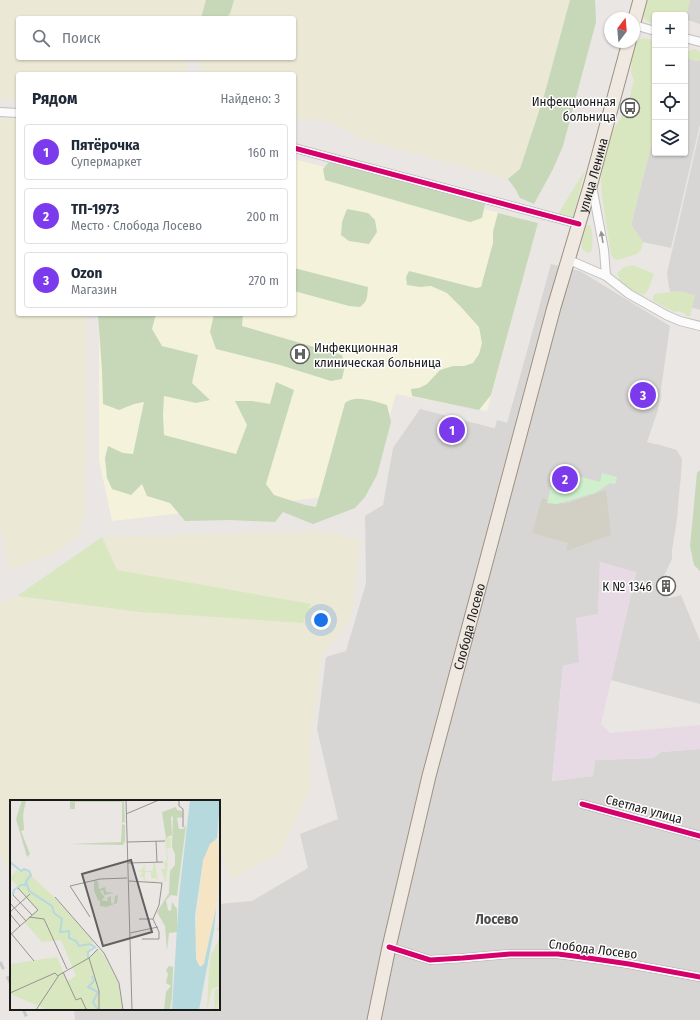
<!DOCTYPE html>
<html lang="ru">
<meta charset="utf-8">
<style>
:root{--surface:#fff;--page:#f2f2f3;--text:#1f2937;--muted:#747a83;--line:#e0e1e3;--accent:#7c3aed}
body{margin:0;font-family:"Fira Sans Condensed",sans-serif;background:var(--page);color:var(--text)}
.controls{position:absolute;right:12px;top:12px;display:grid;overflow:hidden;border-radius:4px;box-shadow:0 1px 3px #0004}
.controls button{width:36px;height:36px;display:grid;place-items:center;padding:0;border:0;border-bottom:1px solid var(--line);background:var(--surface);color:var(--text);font:20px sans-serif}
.compass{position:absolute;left:604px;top:12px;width:36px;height:36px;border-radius:50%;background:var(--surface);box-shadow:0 1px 3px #0004;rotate:16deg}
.you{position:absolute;left:321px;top:620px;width:14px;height:14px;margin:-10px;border:3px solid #fff;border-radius:50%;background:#1a73e8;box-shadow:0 0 0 6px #1a73e833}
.badge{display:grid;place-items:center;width:26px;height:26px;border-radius:50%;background:var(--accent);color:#fff;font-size:13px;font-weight:700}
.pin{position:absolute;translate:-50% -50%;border:2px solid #fff;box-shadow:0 1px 4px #0006}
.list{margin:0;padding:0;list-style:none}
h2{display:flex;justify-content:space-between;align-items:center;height:52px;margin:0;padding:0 16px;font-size:17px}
h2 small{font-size:13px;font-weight:400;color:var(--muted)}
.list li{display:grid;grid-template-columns:26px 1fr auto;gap:12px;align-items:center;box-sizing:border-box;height:56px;margin:0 8px 8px;padding:0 8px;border:1px solid var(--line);border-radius:4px}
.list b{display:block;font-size:15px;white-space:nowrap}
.list p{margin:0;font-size:13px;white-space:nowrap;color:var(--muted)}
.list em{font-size:13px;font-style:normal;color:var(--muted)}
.icon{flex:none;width:22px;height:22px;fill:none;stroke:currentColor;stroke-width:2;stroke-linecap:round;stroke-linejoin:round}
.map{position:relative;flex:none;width:700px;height:1020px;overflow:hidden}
.search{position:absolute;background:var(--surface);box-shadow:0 1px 3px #0004;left:16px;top:16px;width:280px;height:44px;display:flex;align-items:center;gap:10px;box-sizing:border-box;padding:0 14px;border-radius:4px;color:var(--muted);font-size:15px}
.panel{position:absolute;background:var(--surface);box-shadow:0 1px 3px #0004;left:16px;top:72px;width:280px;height:244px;border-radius:4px}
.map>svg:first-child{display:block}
.residential{fill:#d8d6d4}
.industrial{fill:#e7dae4}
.education{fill:#f5f2dc}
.religious{fill:#d7d6d4}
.construction{fill:#d2d0c4}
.farmland{fill:#ebe9d5}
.grass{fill:#d9e7c0}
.forest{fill:#c6d8b8}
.park{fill:#d0f0cd}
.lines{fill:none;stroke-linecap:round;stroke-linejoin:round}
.minor-casing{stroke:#c1c0bf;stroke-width:10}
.primary-casing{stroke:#9e9180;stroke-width:15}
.minor{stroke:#fcfbfb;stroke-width:8}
.primary{stroke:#efe9e2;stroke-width:13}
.rail{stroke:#c9c8c8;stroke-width:3;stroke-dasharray:8 8;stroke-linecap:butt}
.cycleway-casing{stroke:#fff;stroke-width:8}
.cycleway{stroke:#d6006c;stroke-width:5}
.oneway{fill:#969696}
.labels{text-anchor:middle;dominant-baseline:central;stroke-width:3;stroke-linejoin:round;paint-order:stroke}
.poi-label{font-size:13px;fill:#1a1a1a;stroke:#fff;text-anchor:end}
.street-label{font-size:13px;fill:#1a1a1a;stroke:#fff}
.neighbourhood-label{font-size:14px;font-weight:bold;fill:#4d4d4d;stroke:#fff}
.inset-river{fill:none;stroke:#b5d9dd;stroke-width:2}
.inset-road{fill:none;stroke:#969493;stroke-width:1}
.view{fill:#626160;fill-opacity:0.15;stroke:#626160;stroke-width:2}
.inset-edge{fill:none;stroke:#1a1a1a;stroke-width:2}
</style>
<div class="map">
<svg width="700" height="1020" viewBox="0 0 700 1020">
<rect width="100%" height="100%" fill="#e9e6e3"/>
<g class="residential">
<polygon points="700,130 700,310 674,302 669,288 667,273"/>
<polygon points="551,264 580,271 670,326 658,410 647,442 676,450 682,459 677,519 672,550 672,559 662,580 660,589 662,595 670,598 681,595 700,641 700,704 611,680 636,573 600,562 598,614 579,663 563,666 552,781 593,776 595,760 653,758 661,752 700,749 700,1020 75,1020 74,1009 219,1009 219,904 252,901 308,868 300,834 338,819 317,729 326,657 346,651 366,583 365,516 383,505 393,448 420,409 505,431"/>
</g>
<polygon class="industrial" points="600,562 636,572 601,724 610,733 700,725 700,749 661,752 654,758 595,760 593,776 552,781 563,666 579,662 576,618 598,614"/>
<polygon class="education" points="294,159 538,223 487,411 396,394 368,492 112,521 99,460 99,314 294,314"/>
<g class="religious">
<polygon points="690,0 700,0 700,24 685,19"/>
<polygon points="685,56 698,61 700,60 700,124 671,248 643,242 631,225 655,130 655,153 685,153"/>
<polygon points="621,363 622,365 593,465 595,471 599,473 598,478 579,473 573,493 549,486 581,370 592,372"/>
<polygon points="497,420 511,424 500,467 486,463"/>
<polygon points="656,444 676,450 682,459 680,485 646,476"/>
<polygon points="526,545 532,547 526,569 519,568"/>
<polygon points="513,572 523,575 516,598 510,597 506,610 503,609"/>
</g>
<polygon class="construction" points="606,490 611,535 566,551 568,543 532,533 542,498 565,504"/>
<g class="farmland">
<polygon points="0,0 206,0 201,18 18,18 18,58 189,58 185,74 18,74 18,100 0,99"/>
<polygon points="234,0 570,0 544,96 520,169 508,179 364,140 331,122 294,119 294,74 206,74 195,62 196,58 294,58 294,18 225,18 230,14"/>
<polygon points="0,117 18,119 18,314 85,314 87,336 85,514 79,535 55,553 9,570 0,526"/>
<polygon points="326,531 361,540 351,618 322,656 310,746 310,791 280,853 231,879 221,851 219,851 219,801 11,801 11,868 7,868 0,851 0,602 17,596 140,612 311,604 117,570 102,537"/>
</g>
<g class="grass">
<path d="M 646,0 L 690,0 L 685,19 L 687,22 L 686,29 L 685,30 L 685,15 L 655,15 L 655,24 C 639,20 642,14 646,0 Z"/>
<polygon points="643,38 655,40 655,130 631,225 643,242 641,250 637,254 618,260 614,259 611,255 602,196 601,181 602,170 610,136 623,114 626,112 634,80 631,73 632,56 637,41"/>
<path d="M 693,49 L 696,49 L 700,52 L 700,60 C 693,62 688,60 686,53 Z"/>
<polygon points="585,170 572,220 557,216"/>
<path d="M 588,225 L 590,225 C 593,233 593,241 592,250 L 589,253 C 580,251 581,244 583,237 C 584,233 585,229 588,225 Z"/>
<polygon points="633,265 654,274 648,290 646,293 643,295 638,294 622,285 617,273 624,267"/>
<polygon points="679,291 695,295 690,316 687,316 684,313 679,311 677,312 672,311 653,301 653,297 655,294"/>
<polygon points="102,537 117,570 311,604 303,623 140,612 17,596"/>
</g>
<g class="forest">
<polygon points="206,0 234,0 230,14 225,18 201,18"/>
<polygon points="570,0 595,0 596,22 563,146 553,169 534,204 520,198 516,190 508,179 520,169 544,96"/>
<polygon points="329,162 409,183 485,204 482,218 470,222 325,180 323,169"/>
<polygon points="347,209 368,213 375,220 377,232 369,244 349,241 341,235 342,222"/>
<polygon points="498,213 538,223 491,395 479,410 412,396 411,389 419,388 427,384 440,370 453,366 464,366 473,363 479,354 482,343 479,327 461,307 447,293 431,286 420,287 407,285 406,277 409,271 476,288 481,287 493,243 493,231"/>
<path d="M 294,268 L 368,287 C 367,297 368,301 360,307 L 349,306 L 294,291 Z"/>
<path d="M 98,314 L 156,314 L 152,329 L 162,346 L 198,355 L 192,383 L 210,400 L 196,403 L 164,396 L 163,415 L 164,435 L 236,454 L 247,425 L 235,401 L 252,401 L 270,404 L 276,382 L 294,390 L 266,484 L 274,495 L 305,505 L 316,507 L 321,490 L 345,403 C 356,394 375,402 387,405 L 391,422 L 377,475 L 365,497 L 355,508 L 313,524 L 283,512 L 275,522 L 230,520 L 185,521 L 170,503 L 147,496 L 142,484 L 131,495 L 112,489 L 107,478 L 105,458 L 108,446 L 123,453 L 133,454 L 144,402 L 134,404 L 119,410 L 103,404 L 102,371 Z"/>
<polygon points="214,314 243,314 242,326 342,355 345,366 342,379 331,381 280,365 216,349 210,332"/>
<polygon points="700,470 700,571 694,565 690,546 697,473"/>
</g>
<polygon class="park" points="602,473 617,477 615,484 610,483 595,493 557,504 547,503 551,487 573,492 578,476 600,482"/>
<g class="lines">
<g class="minor-casing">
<g id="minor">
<polyline points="634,25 655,31"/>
<polyline points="685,38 700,42"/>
<polyline points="0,112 18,113"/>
<polyline points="294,148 579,224"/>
<polyline points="592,186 604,250 606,276"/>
<polyline points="569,260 606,276 629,294 666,315 680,321 700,326"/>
<polyline points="582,804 700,836"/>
<polyline points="389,947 430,960 463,958 510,954 558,954 581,957 629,964 700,977"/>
</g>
</g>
<g class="primary-casing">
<g id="primary">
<polyline points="634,22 640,0"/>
<path id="s1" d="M 374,1020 L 389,947 L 429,776 L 554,307 L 591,183 L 629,42"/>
</g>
</g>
<use href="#minor" class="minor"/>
<use href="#primary" class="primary"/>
<g class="rail">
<polyline points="0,962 11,984"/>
<polyline points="23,1009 28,1020"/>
</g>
<g class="cycleway-casing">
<g id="cycleway">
<polyline points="294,148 579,224"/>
<polyline points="582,804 700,836"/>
<polyline points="389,947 430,960 463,958 510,954 558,954 581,957 629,964 700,977"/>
</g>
</g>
<use href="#cycleway" class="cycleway"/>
</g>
<defs><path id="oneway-solid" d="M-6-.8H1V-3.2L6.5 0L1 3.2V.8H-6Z"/></defs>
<use class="oneway" href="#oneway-solid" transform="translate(602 237) rotate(-100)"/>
<defs>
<g id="bus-ring" transform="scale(1)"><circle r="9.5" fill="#fff" stroke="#626160" stroke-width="1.5"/><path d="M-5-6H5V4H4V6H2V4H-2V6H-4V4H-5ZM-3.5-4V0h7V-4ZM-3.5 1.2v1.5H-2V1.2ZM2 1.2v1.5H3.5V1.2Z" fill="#626160"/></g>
<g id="hospital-ring" transform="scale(1)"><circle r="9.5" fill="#fff" stroke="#626160" stroke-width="1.5"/><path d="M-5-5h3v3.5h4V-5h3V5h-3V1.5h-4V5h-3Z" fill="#626160"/></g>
<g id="building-ring" transform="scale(1)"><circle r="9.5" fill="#fff" stroke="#626160" stroke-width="1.5"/><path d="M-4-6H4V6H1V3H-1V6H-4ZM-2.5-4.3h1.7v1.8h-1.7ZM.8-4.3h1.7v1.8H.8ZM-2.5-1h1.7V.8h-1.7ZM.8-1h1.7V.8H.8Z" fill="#626160"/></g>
</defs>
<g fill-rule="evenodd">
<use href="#bus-ring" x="630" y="108"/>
<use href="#hospital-ring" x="300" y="354"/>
<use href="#building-ring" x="666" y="586"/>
</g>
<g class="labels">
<g class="poi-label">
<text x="616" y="101">Инфекционная<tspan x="616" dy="15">больница</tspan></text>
<text x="314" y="347" text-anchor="start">Инфекционная<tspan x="314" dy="15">клиническая больница</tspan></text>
<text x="652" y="586">К № 1346</text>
</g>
<g class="street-label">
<text stroke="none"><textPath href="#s1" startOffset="873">улица Ленина</textPath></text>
<text stroke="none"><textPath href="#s1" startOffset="405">Слобода Лосево</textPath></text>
<text transform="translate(644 809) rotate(15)">Светлая улица</text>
<text transform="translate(593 949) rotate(7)">Слобода Лосево</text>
</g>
<g class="neighbourhood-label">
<text x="497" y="919">Лосево</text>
</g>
</g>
<g transform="translate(10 800)">
<rect width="210" height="210" fill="#e9e6e3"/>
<path d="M 155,38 L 161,38 L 160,48 L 157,48 L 158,61 L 155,62 L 158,63 L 156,81 L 155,82 L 153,82 L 155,80 L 151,69 L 155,69 L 154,61 L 157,60 ZM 134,63 L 135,71 L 143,71 L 143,63 L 145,63 L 148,82 L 146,78 L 141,78 L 141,72 L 135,72 L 135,82 L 146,81 L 146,79 L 146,82 L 145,83 L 135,83 L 133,77 L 130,77 L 132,72 L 128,71 L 133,69 ZM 14,69 L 44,97 L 83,141 L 77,156 L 79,158 L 87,149 L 92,152 L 108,182 L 113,210 L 38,210 L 0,194 L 0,164 L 47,157 L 57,181 L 66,176 L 51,140 L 32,142 L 14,122 L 27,110 L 0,78 L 7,70 L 9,73 ZM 210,124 L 210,186 L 202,189 L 197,210 L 199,169 L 201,155 L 208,142 L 210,132 L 206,130 ZM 210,188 L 207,210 L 204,210 L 205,190 Z" fill="#d9e7c0"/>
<path d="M 12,0 L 16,0 L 13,15 L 14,30 L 11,31 L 20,54 L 17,57 L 6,19 ZM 114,0 L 115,22 L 112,23 L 112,2 L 65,2 L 65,9 L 60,9 L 60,1 ZM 166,7 L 167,10 L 172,11 L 173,17 L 167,18 L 169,29 L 173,29 L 176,25 L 167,96 L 161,95 L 156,100 L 158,110 L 161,111 L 162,102 L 167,109 L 167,132 L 159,133 L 157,150 L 155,126 L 147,112 L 159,93 L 160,71 L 165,65 L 165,54 L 162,47 L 163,15 L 161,18 L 162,35 L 156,38 L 152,12 ZM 112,24 L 115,25 L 115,41 L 113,45 L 59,44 L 111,42 ZM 84,80 L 88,81 L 89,89 L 95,87 L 96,92 L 104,93 L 94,95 L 93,90 L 90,91 L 95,98 L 92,99 L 93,101 L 98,101 L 97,98 L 101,96 L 101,103 L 104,104 L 105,96 L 108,95 L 107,103 L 96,107 L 90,106 L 90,100 L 88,101 L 84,90 ZM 159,166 L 163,167 L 162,196 L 160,209 L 154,210 L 156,192 L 161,186 L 156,183 L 158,174 L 156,170 Z" fill="#c6d8b8"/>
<path d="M 207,38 L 210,68 L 206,108 L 194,164 L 190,167 L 186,159 L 185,135 L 193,60 L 200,44 Z" fill="#f5e5c5"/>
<path d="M 180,0 L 210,0 L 207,38 L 200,44 L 193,60 L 185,116 L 186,159 L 190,167 L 194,164 L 206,108 L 204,130 L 189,210 L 162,210 L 169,96 Z" fill="#b5d9dd"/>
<path class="inset-river" d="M 0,62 L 11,71 L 14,69 L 19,71 L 21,75 L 16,81 L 19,91 L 42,106 L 44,113 L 52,119 L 50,132 L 59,131 L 59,138 L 66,141 L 69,146 L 80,144 L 85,147 L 78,152 L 78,158M 3,95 L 4,90 L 11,85 L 15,85 L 16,82M 82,176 L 84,181 L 78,187 L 88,192 L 83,202 L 88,210"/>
<path class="inset-road" d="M 116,0 L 122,210M 169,0 L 169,6 L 173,9 L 173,27M 116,14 L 149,0M 146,41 L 147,62M 117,42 L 155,41M 118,63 L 153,62M 119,81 L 152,83 L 149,105 L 143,119M 3,95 L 22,115M 45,97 L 94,153 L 109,183 L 113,210M 0,103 L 16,121M 0,112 L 20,94M 0,114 L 10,126M 19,117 L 34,119 L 57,169M 80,117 L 60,86 L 90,79 L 117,78M 129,119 L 143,119 L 149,132 L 149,139 L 132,139M 0,132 L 24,161M 120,133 L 148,127M 0,135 L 28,110 L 8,88M 79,158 L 89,191 L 89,210M 53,172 L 66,200 L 71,198 L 76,209 L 80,210M 0,193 L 45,173 L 48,176M 26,210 L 49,175 L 79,158 L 88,149"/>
<path class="view" d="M 121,60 L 142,132 L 93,146 L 72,74 Z"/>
<rect width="210" height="210" class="inset-edge"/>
</g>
</svg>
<div class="controls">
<button>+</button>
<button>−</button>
<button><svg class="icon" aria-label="locate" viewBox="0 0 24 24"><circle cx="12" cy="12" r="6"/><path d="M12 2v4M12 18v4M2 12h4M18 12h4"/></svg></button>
<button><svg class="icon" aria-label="layers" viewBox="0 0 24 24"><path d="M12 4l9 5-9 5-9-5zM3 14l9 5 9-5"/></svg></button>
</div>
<svg class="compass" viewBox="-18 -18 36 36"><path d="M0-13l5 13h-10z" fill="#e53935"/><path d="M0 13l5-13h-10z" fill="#747a83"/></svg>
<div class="you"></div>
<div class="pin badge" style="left:452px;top:430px">1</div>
<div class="pin badge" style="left:565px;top:479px">2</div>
<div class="pin badge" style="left:643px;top:395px">3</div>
<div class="search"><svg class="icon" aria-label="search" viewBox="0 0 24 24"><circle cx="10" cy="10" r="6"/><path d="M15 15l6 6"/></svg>Поиск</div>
<section class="panel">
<h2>Рядом<small>Найдено: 3</small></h2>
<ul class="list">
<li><span class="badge">1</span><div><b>Пятёрочка</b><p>Супермаркет</p></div><em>160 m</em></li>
<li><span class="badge">2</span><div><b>ТП-1973</b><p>Место · Слобода Лосево</p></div><em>200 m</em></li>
<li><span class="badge">3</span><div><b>Ozon</b><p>Магазин</p></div><em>270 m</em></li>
</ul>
</section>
</div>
